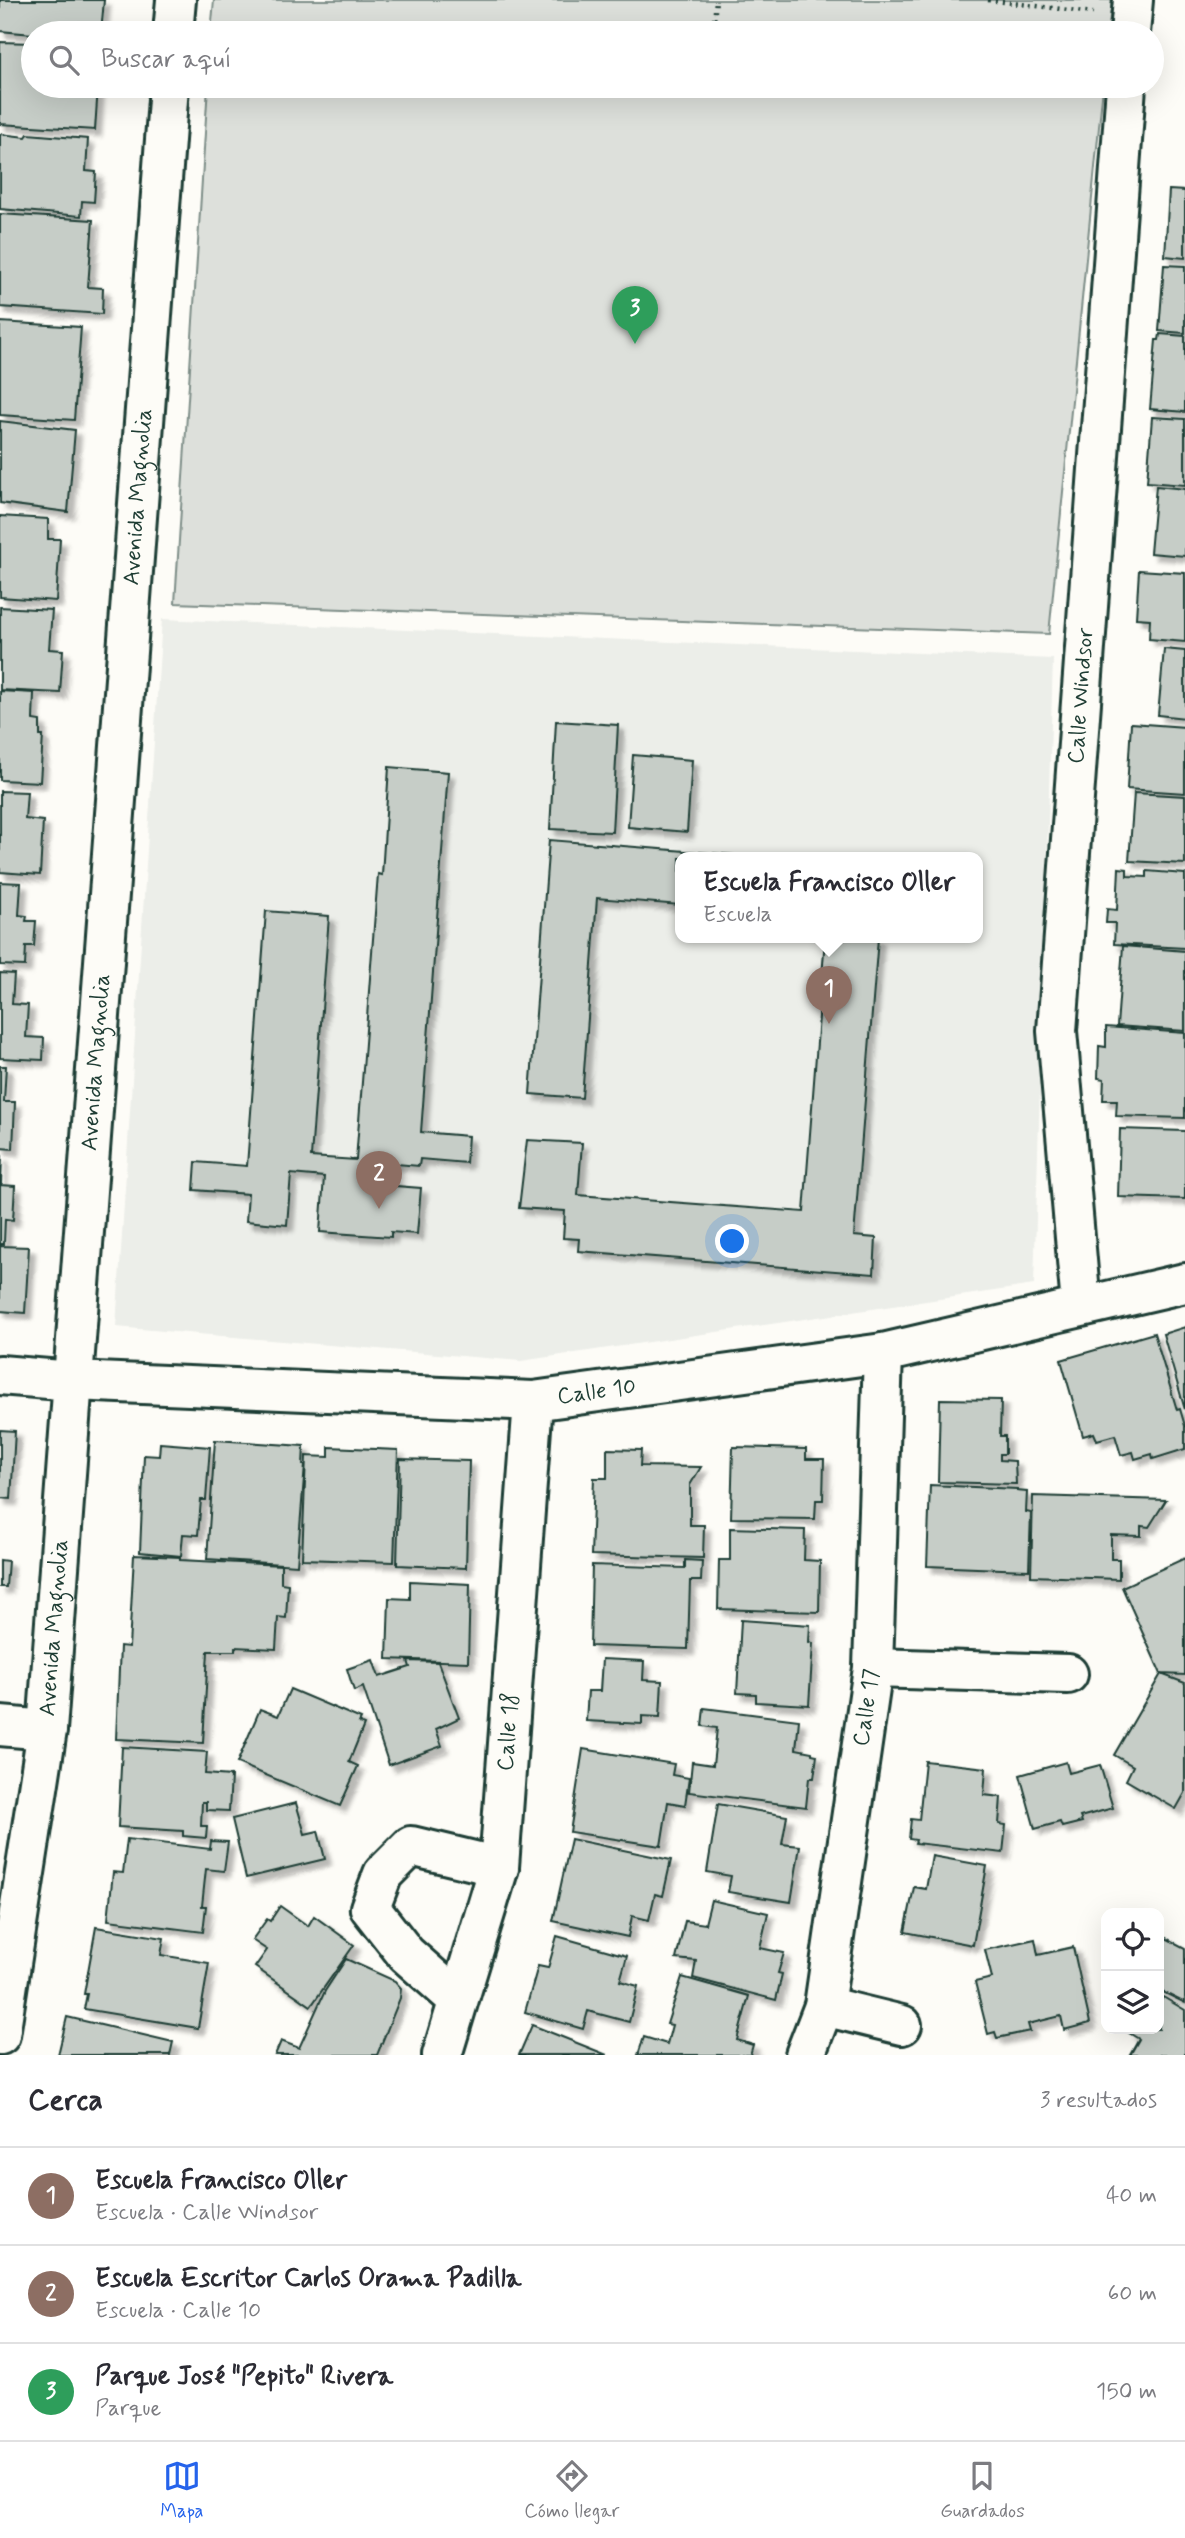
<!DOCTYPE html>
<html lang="es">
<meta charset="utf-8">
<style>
:root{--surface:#fff;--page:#f7f7f7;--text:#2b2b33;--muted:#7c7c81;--line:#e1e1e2;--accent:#2563eb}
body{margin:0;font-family:Mynerve,sans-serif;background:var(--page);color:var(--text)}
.controls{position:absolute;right:21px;bottom:21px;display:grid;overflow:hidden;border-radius:14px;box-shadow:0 7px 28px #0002}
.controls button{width:63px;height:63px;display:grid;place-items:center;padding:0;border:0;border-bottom:2px solid var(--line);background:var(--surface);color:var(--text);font:35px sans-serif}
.you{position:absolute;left:733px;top:1242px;width:24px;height:24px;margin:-18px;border:5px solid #fff;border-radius:50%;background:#1a73e8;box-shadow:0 0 0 10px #1a73e833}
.badge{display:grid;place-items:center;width:46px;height:46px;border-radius:50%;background:var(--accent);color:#fff;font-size:23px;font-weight:700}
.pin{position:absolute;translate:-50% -58px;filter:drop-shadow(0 2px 4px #0008)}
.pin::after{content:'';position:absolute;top:37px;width:24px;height:21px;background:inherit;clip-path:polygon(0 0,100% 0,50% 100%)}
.popup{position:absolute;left:675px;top:852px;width:308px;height:91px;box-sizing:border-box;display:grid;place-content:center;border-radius:14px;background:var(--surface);filter:drop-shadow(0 2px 5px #0005);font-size:23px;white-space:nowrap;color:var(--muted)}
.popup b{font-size:26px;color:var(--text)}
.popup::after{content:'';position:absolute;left:50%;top:100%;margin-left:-14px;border:14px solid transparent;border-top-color:var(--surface)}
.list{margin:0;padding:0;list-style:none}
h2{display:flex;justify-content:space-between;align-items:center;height:91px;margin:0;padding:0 28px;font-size:30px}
h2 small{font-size:23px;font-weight:400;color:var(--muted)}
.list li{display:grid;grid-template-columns:46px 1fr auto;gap:21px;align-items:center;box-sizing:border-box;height:98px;padding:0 28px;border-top:2px solid var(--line)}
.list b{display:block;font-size:26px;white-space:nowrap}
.list p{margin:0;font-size:23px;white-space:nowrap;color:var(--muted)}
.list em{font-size:23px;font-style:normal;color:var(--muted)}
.icon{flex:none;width:38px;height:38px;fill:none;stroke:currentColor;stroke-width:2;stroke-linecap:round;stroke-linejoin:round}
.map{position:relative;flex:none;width:1185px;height:2055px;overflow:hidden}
.search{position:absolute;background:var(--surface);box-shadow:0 7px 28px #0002;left:21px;right:21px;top:21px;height:77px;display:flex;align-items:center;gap:18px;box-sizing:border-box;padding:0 24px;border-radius:38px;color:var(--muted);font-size:26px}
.sheet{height:385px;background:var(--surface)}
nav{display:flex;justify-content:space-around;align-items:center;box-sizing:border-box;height:98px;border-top:2px solid var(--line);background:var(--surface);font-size:19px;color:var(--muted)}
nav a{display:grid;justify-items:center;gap:4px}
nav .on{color:var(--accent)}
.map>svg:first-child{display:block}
.built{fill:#eceee9;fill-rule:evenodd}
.green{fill:#dde0db;stroke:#7e8e88;stroke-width:2}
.building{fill:#c6cdc7;stroke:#1f3d34;stroke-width:2;filter:url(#shadow)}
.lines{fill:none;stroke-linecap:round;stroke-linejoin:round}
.minor-casing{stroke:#1f3d34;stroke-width:44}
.path{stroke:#1f3d34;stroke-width:4.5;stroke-dasharray:2 5;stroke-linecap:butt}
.minor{stroke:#fdfcf7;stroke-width:38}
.labels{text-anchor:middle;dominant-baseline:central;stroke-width:7;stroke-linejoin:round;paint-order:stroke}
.street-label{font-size:23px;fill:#1f3d34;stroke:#fdfcf7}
</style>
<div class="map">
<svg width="1185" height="2055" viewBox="0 0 1185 2055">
<defs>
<filter id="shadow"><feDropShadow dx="6" dy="6" stdDeviation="2" flood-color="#0004"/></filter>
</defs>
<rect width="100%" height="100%" fill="#fdfcf7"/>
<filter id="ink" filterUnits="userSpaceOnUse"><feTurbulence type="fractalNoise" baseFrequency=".0143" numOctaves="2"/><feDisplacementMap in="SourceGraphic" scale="14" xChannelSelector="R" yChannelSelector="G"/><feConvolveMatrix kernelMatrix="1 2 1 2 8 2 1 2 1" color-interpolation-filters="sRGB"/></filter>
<g filter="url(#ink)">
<path class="built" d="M 162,619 L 1053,659 L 1034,1285 L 521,1361 L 116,1327 ZM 680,858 L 978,858 L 978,938 L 680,938 Z"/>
<g class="green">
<polygon points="214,0 1112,0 1108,33 211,33"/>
<polygon points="208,86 1103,86 1049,634 175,603"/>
</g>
<g class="building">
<polygon points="0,0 104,0 101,33 33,34 0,31"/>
<polygon points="0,42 33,43 33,86 98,86 95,130 0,124"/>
<polygon points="0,134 26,137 28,134 88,139 86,171 96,172 94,202 82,201 81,216 0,209"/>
<polygon points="1169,190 1185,191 1185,258 1165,256"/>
<polygon points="0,214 93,220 88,287 103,288 102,314 0,307"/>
<polygon points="1164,265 1185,266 1185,333 1159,331"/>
<polygon points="0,322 81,327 74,420 0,415"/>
<polygon points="1160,334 1185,336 1185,412 1150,409 1156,340 1159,340"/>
<polygon points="1152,417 1185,419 1185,485 1147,482"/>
<polygon points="0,421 75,430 68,512 0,503"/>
<polygon points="1156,486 1185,489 1185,556 1150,553"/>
<polygon points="0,516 48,519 48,539 60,539 56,601 0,597"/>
<polygon points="1139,570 1185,573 1185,642 1149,639 1150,619 1136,618"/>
<polygon points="0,607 52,610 49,649 63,650 60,693 0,690"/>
<polygon points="1164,649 1185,651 1185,718 1158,715"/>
<polygon points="0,691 34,693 33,720 40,721 40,736 43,736 40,782 0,780"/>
<polygon points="556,721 618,725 612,832 550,829"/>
<polygon points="1131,723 1185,727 1185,793 1127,789"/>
<polygon points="633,755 692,760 687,832 628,827"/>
<polygon points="389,767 448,772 421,1132 468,1136 466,1163 420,1159 419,1166 374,1162 373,1180 396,1181 396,1186 421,1188 417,1234 391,1232 391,1237 320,1232 324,1177 291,1174 287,1225 246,1221 248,1194 194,1190 196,1162 247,1166 266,911 329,916 311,1157 356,1160 378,874 382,875"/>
<polygon points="0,791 27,792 25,819 43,821 40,875 0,872"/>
<polygon points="1134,793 1185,796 1185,864 1129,861"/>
<polygon points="549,840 772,858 680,858 680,905 597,898 582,1098 530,1094"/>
<polygon points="1119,868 1127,869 1127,876 1147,877 1147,871 1185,874 1185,948 1114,944 1115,923 1106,923 1107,909 1117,910"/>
<polygon points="0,882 21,883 19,915 27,916 26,921 36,921 34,946 26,946 25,966 0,965"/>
<polygon points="825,938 878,938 854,1236 876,1238 874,1274 578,1251 579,1239 563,1238 565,1211 519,1208 527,1140 582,1143 578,1195 804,1212"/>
<polygon points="1123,946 1185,951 1185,1031 1117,1026"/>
<polygon points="0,973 14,974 12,1004 28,1005 26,1037 44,1038 43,1060 0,1058"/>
<polygon points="1106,1027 1185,1033 1185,1118 1116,1116 1117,1100 1103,1100 1104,1079 1098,1078 1099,1046 1106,1047"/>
<polygon points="0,1066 6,1066 4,1102 15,1102 13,1149 0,1148"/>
<polygon points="1120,1129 1185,1131 1185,1199 1118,1197"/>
<polygon points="0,1156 2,1156 1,1185 15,1186 13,1220 5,1219 4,1244 0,1244"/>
<polygon points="0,1246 29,1247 25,1313 0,1311"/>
<polygon points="1185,1327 1185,1410 1163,1334"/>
<polygon points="1154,1333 1177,1410 1180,1409 1185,1426 1185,1449 1153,1459 1152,1454 1135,1459 1133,1452 1121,1455 1115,1435 1097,1440 1094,1433 1083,1436 1061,1360"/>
<polygon points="940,1399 1001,1400 1000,1436 1005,1436 1005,1454 1000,1454 1000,1460 1015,1461 1016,1484 938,1482"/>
<polygon points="0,1430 15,1431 11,1499 0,1498"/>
<polygon points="215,1440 304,1446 303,1465 305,1465 297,1565 207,1559"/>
<polygon points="160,1443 210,1447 206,1500 201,1500 198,1535 183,1534 181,1556 140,1552 144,1455 159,1456"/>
<polygon points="329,1447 398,1450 394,1562 302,1559 306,1456 329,1457"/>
<polygon points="733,1447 806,1449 806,1459 824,1459 823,1500 816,1500 815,1519 731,1518"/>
<polygon points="607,1449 641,1450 640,1466 701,1467 690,1485 690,1525 704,1525 703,1558 591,1555 594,1478 607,1478"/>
<polygon points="400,1459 469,1461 466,1568 397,1565"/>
<polygon points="930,1485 1017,1489 1017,1491 1027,1492 1026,1512 1031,1513 1029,1570 927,1566"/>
<polygon points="1033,1496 1166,1500 1149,1527 1141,1526 1141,1536 1111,1535 1111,1559 1119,1559 1119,1579 1031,1576"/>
<polygon points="730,1528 805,1530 804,1560 820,1561 819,1612 718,1609 719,1560 730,1560"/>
<polygon points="134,1555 180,1557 180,1560 281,1565 281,1583 288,1584 286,1618 278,1617 276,1649 235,1647 235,1651 208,1651 203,1743 116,1739 120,1646 129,1647"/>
<polygon points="1185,1558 1185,1675 1161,1674 1122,1587"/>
<polygon points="0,1560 8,1561 6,1587 0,1587"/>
<polygon points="685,1560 702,1561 701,1581 690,1581 688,1649 590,1646 592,1565 685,1568"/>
<polygon points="410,1581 470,1584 468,1662 387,1659 389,1598 410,1599"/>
<polygon points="741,1620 810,1625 809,1642 813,1643 809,1705 756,1702 756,1694 737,1693"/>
<polygon points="602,1659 644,1661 643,1680 662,1681 660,1717 642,1716 642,1724 586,1721 588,1691 600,1691"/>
<polygon points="373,1660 379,1677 410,1667 408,1661 438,1662 459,1718 436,1729 442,1746 389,1765 363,1687 354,1691 347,1669"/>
<polygon points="1161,1674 1185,1683 1185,1793 1176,1809 1126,1780 1133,1766 1114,1755"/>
<polygon points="290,1689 361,1719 359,1723 364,1725 349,1762 358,1766 340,1806 237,1763 260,1709 278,1716"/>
<polygon points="704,1708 799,1720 796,1749 812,1752 812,1754 817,1755 814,1778 809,1778 806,1807 689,1792 692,1762 713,1765 717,1728 702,1726"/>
<polygon points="122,1747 207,1752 205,1774 231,1776 229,1811 206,1810 206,1802 202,1802 201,1826 207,1826 206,1838 183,1836 183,1831 118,1827"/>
<polygon points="583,1749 674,1764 672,1775 689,1778 685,1805 668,1802 661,1846 570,1832"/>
<polygon points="925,1761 986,1768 984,1795 1001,1797 999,1824 1006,1825 1003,1853 915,1843 916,1840 909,1839 911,1819 919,1820"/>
<polygon points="1066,1762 1069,1773 1100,1765 1113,1808 1080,1817 1082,1822 1062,1827 1060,1822 1035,1829 1020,1775"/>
<polygon points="296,1803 305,1834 318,1831 325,1859 246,1878 232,1819"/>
<polygon points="718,1804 787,1816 782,1844 800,1846 791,1902 728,1892 731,1876 707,1872"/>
<polygon points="127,1839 210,1849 211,1841 228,1842 224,1871 206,1869 202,1906 206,1906 203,1932 108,1920 113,1872 123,1873"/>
<polygon points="571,1839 671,1860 663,1896 655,1894 649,1920 632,1916 628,1937 553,1921"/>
<polygon points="932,1856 987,1866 973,1945 905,1932 914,1887 926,1889"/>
<polygon points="711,1900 768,1913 760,1948 784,1953 778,1973 782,1974 776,2000 693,1978 696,1961 676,1959 685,1921 705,1924"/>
<polygon points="280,1906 308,1926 314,1916 354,1945 311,2006 255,1967 267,1950 252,1940 267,1919 270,1921"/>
<polygon points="96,1927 164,1938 161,1955 209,1963 198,2028 84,2009 87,1994 84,1994"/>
<polygon points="557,1936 627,1956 620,1981 638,1986 629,2022 588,2011 583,2029 525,2012 538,1966 548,1968"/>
<polygon points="1166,1938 1185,1948 1185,2003 1161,1991 1159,1994 1159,1953"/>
<polygon points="1035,1939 1038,1955 1073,1947 1090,2023 1064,2030 1061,2016 1028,2024 1030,2031 997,2038 995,2032 988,2034 975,1982 992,1978 985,1950"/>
<polygon points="346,1959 395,1981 401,1988 400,1998 377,2055 275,2055 281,2041 299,2048 325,1991"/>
<polygon points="682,1977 749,1996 737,2040 753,2045 750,2055 638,2055 644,2037 667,2044 672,2025 667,2024"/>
<polygon points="1163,1997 1185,2010 1185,2055 1130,2055 1139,2039 1129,2033 1132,2029 1159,2029 1159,2004"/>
<polygon points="67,2017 173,2042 170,2055 58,2055"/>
<polygon points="532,2025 607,2055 519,2055"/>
</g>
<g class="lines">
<g class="minor-casing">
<g id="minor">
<polyline points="173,33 176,0"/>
<polyline points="1130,33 1133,0"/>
<path id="s1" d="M 1081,1306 L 1057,1031 L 1126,86"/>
<path id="s2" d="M 0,1375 L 73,1381 L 533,1401 L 883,1353 L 1185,1283"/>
<polyline points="873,1668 1068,1674"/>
<polyline points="0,1726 47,1730"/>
<polyline points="458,2000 406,1954 370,1908 383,1874 411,1846 499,1867"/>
<polyline points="824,2006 902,2025"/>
<path id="s3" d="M 0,2035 L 47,1730 L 169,86"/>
<path id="s4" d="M 442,2055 L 499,1867 L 533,1401"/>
<path id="s5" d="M 805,2055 L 824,2006 L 873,1668 L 883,1353"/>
</g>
</g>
<g class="path">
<polyline points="988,0 1093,13"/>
<polyline points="713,33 716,0"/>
</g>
<use href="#minor" class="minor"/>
</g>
</g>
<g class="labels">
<g class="street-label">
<text stroke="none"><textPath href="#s3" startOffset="1545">Avenida Magnolia</textPath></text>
<text stroke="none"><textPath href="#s1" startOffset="612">Calle Windsor</textPath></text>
<text stroke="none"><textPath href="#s3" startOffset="978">Avenida Magnolia</textPath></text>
<text stroke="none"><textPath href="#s2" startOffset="598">Calle 10</textPath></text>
<text stroke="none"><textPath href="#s3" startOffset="411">Avenida Magnolia</textPath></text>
<text stroke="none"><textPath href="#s5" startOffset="354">Calle 17</textPath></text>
<text stroke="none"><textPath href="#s4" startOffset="332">Calle 18</textPath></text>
</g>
</g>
</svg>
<div class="controls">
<button><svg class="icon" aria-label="locate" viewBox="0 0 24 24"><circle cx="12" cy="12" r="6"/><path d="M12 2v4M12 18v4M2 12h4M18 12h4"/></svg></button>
<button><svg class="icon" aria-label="layers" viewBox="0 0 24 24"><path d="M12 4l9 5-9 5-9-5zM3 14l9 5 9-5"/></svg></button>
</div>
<div class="you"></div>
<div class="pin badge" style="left:829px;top:1024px;background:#8d6e63">1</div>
<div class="popup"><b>Escuela Francisco Oller</b>Escuela</div>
<div class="pin badge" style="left:379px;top:1209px;background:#8d6e63">2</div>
<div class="pin badge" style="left:635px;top:344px;background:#2e9e5b">3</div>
<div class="search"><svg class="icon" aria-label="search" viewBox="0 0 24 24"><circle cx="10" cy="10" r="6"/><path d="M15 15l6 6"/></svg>Buscar aquí</div>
</div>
<section class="sheet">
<h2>Cerca<small>3 resultados</small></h2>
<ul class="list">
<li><span class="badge" style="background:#8d6e63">1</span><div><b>Escuela Francisco Oller</b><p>Escuela · Calle Windsor</p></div><em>40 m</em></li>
<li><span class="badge" style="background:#8d6e63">2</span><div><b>Escuela Escritor Carlos Orama Padilla</b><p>Escuela · Calle 10</p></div><em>60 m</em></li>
<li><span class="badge" style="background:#2e9e5b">3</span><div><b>Parque José &quot;Pepito&quot; Rivera</b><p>Parque</p></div><em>150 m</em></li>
</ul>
</section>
<nav>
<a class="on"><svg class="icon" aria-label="map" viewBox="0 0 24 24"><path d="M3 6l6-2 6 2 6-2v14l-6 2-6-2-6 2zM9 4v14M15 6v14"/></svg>Mapa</a>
<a><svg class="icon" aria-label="directions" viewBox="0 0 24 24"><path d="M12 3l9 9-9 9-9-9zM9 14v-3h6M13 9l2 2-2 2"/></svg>Cómo llegar</a>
<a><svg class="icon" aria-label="saved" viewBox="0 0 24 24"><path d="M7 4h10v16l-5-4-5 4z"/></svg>Guardados</a>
</nav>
